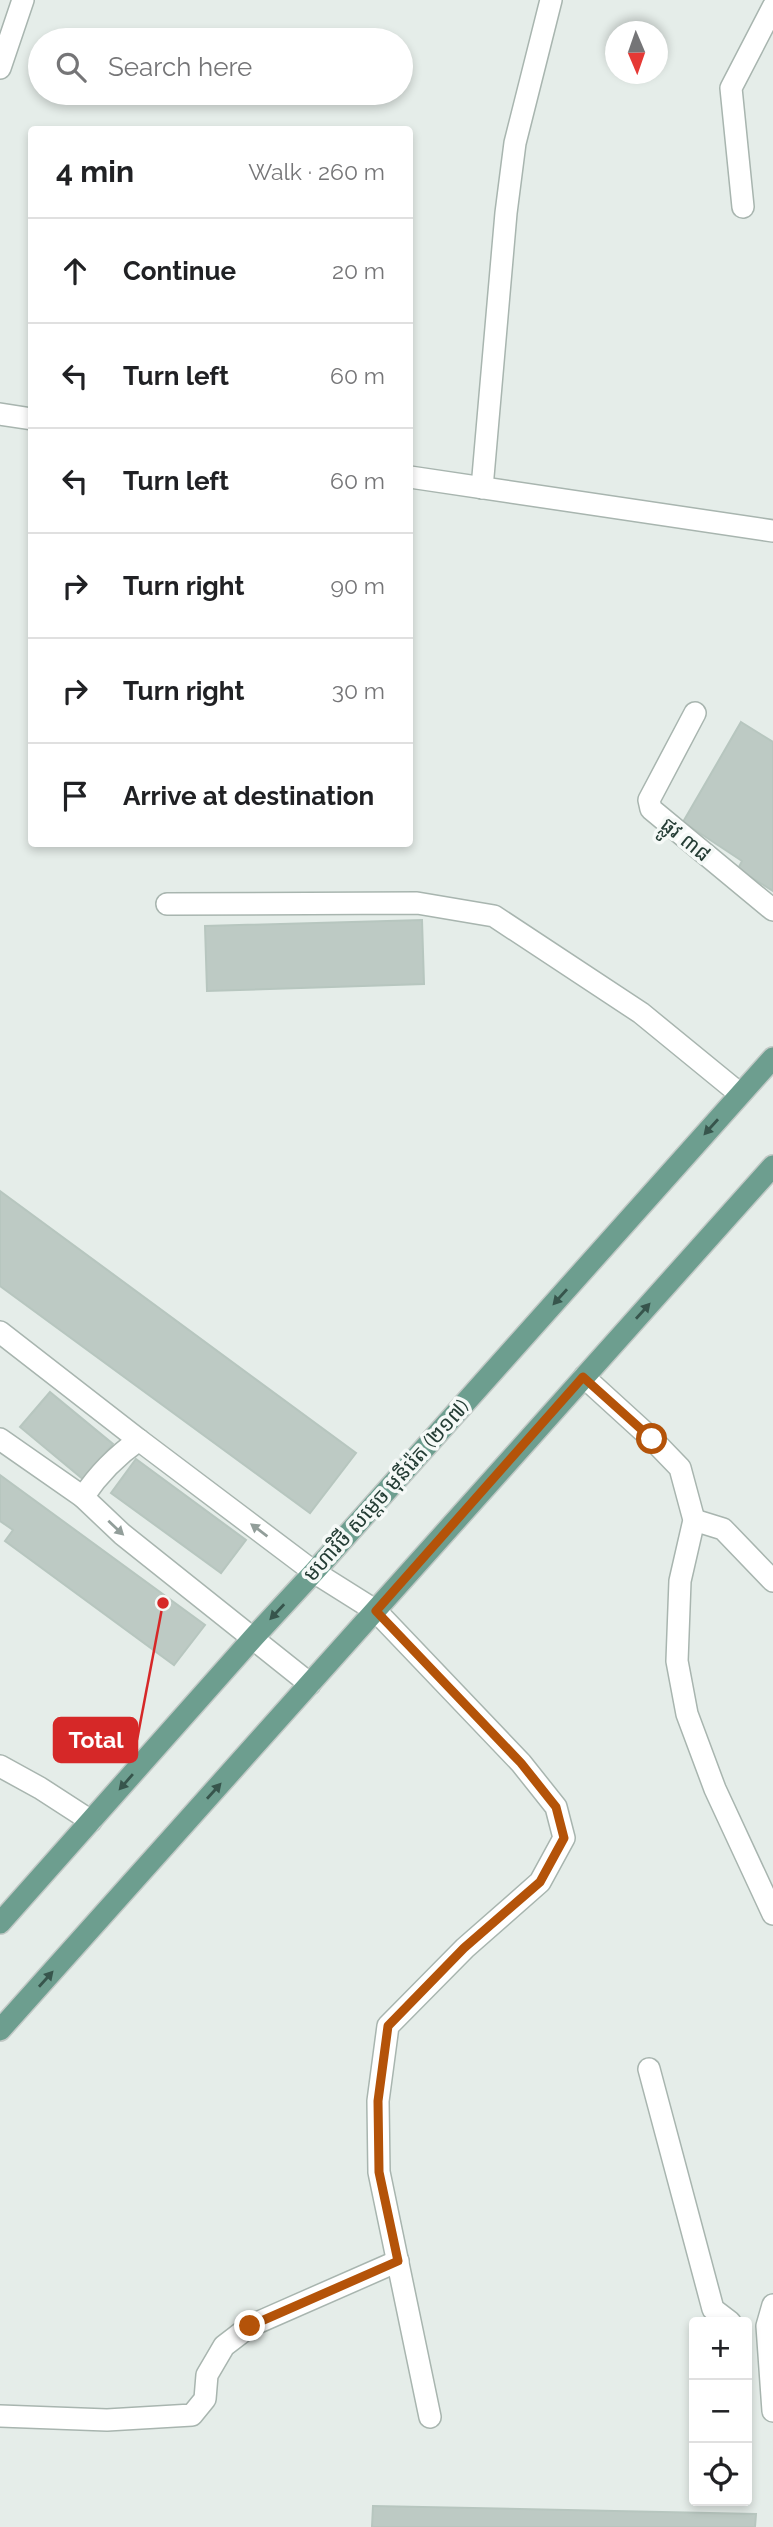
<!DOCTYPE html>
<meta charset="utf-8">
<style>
:root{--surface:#fff;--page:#f6f6f6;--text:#202124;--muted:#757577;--line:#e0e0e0}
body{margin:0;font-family:Raleway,"Noto Sans Khmer",sans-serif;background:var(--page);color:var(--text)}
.controls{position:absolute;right:21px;bottom:21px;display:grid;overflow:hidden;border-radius:7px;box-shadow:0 4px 10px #0003}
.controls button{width:63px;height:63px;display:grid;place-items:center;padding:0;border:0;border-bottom:2px solid var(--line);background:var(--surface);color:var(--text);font:35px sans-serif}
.compass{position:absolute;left:605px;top:21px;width:63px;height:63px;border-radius:50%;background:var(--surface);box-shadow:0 4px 10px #0003;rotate:178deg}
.stop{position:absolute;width:21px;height:21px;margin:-16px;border:5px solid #b45309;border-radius:50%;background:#fff}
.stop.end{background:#b45309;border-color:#fff;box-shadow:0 2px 7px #0008}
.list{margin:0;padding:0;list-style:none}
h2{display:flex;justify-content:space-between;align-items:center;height:91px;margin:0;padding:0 28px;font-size:30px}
h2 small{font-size:23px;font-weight:400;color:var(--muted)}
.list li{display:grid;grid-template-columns:46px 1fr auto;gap:21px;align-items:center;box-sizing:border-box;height:105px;padding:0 28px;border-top:2px solid var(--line)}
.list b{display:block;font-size:26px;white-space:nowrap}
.list em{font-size:23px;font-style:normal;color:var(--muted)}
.icon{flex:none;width:38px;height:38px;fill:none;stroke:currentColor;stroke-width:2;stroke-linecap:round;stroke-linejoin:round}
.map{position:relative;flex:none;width:773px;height:2527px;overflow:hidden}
.search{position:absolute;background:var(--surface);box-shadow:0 4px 10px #0003;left:28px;top:28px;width:385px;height:77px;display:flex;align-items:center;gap:18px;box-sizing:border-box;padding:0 24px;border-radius:38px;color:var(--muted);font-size:26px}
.panel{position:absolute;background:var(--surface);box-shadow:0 4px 10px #0003;left:28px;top:126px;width:385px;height:721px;border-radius:7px}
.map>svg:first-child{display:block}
.building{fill:#bdcac4;stroke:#b7c6bf;stroke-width:2}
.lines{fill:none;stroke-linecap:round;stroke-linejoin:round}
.minor-casing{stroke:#a8b5af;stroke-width:24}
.major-casing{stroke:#c2c9c6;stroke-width:24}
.minor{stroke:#fff;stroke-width:21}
.major{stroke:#6d9e8f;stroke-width:21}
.oneway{fill:#37554c}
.oneway2{fill:#929e9a}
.route{stroke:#b45309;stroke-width:9}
.labels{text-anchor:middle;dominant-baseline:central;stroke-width:7;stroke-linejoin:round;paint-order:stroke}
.street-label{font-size:21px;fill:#253d35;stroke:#f5f9f7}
.leader{fill:none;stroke:#d62828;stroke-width:2.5}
.callout-dot{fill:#d62828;stroke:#f5f9f7;stroke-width:2.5}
.callout{fill:#d62828;stroke:#d62828;stroke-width:2.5}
.callout-label{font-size:23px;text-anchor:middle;font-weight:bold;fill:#fff}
</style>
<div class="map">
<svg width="773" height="2527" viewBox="0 0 773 2527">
<rect width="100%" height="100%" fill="#e5ede9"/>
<g class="building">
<polygon points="741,722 773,742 773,891 738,869 742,861 683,822"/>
<polygon points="422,920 424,984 207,991 205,926"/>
<polygon points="0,1191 356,1453 310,1513 0,1286"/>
<polygon points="50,1392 113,1444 84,1480 20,1427"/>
<polygon points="136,1459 246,1540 221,1573 111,1493"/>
<polygon points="0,1475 205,1625 174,1665 5,1541 13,1530 0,1521"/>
<polygon points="373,2506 756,2514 755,2527 372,2527"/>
</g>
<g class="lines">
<g class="minor-casing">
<g id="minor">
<polyline points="0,68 23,0"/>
<polyline points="743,207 731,88 773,7"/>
<polyline points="0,414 32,419"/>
<polyline points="410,477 773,531"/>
<polyline points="482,488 506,213 515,143 551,0"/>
<polyline points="695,713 649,800 651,809 773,910"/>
<polyline points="167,904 417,903 494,916 641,1013 740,1094"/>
<polyline points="0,1332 139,1440"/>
<polyline points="584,1377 652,1439 680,1468 694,1520 680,1581 677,1661 687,1714 715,1789 773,1914"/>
<polyline points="0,1439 83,1497"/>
<polyline points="694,1520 723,1529 773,1581"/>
<path d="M 310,1684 L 122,1534 L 83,1497 C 99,1473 116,1456 139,1440 L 314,1572 L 376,1611 L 521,1763 L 556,1807 L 564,1838 L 540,1882 L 465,1948 L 388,2026 L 378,2101 L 379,2172 L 430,2417"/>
<polyline points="0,1766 40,1788 91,1821"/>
<polyline points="649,2069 713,2309 730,2322"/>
<polyline points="773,2305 767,2326 773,2411"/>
<polyline points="0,2416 107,2420 192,2415 205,2399 207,2375 224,2346 250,2326 398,2261"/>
</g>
</g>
<g class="major-casing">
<g id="major">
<polyline points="0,1923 254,1637 314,1572 773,1058"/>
<polyline points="0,2030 773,1166"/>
</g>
</g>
<use href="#minor" class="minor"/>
<use href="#major" class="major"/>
</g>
<defs><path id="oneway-solid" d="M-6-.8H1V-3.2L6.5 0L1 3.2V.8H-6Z" transform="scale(1.75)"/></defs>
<g class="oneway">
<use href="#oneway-solid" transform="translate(711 1127) rotate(132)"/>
<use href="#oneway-solid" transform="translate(560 1297) rotate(132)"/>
<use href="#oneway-solid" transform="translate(643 1311) rotate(-48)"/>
<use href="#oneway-solid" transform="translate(277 1612) rotate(133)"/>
<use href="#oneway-solid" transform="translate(126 1782) rotate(131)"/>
<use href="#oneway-solid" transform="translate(214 1791) rotate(-48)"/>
<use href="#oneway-solid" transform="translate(46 1979) rotate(-48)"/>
</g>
<g class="oneway2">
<use href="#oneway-solid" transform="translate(116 1528) rotate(43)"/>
<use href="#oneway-solid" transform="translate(259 1530) rotate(-143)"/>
</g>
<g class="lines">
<polyline class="route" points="250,2326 398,2261 379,2172 378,2101 388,2026 464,1948 540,1882 564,1838 556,1807 521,1763 376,1611 583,1377 652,1439"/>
</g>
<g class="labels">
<g class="street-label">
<text transform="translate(686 839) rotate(39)">ផ្លូវ ៣៨</text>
<text transform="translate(386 1490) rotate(-48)">មហាវិថី សម្តេច មុនីរ៉េត (២១៧)</text>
</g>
</g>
<path class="leader" d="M163 1603L137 1740"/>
<circle class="callout-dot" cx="163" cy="1603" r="7"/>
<rect class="callout" x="54" y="1718" width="83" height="44" rx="7"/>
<g class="callout-label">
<text x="96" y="1748">Total</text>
</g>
</svg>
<div class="controls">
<button>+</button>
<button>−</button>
<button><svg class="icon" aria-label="locate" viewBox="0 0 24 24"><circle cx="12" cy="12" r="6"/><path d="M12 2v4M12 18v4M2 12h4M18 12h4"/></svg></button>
</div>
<svg class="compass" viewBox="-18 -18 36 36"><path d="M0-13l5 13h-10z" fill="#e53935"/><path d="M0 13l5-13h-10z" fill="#757577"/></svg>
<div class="stop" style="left:652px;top:1439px"></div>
<div class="stop end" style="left:250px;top:2326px"></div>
<div class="search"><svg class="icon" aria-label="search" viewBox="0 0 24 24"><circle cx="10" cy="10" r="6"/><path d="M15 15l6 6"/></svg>Search here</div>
<section class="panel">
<h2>4 min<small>Walk · 260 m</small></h2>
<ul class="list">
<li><svg class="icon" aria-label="ahead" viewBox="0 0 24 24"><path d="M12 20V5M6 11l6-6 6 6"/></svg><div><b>Continue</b></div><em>20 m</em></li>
<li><svg class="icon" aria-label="left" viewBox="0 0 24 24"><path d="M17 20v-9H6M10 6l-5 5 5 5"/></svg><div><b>Turn left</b></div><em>60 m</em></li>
<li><svg class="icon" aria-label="left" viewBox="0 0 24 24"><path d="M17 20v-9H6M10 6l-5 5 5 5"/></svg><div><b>Turn left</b></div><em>60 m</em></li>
<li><svg class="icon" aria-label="right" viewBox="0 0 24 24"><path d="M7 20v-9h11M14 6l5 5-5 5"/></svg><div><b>Turn right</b></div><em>90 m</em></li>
<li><svg class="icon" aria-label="right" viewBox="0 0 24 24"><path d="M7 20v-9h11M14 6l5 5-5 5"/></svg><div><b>Turn right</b></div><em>30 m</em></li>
<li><svg class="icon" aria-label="arrive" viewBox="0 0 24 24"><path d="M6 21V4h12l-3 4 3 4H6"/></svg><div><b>Arrive at destination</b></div></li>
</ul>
</section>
</div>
